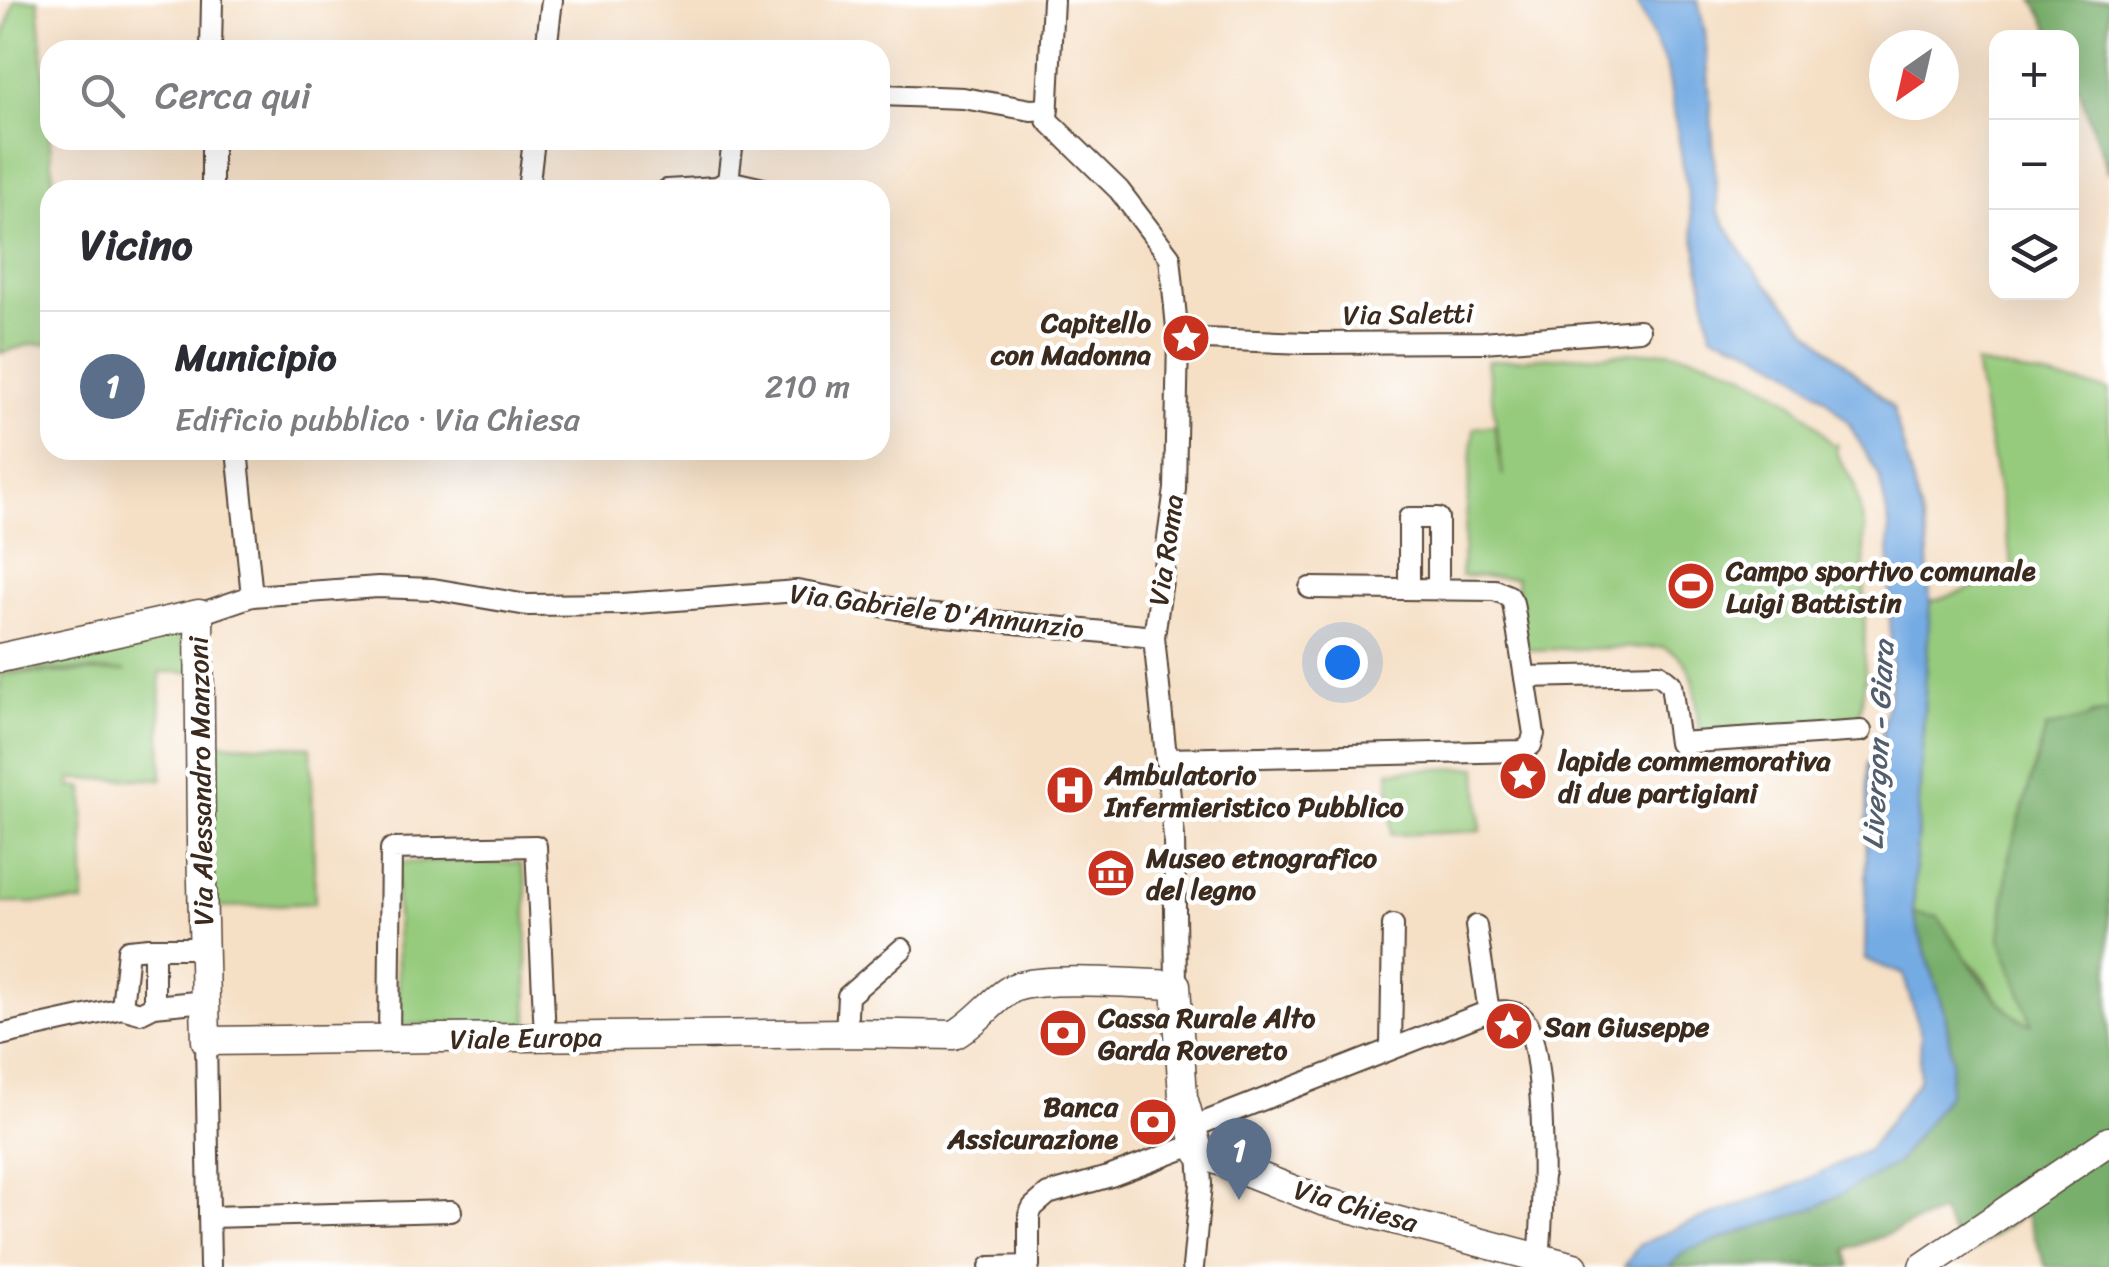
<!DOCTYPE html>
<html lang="it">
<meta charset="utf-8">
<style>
:root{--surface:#fff;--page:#f2f2f3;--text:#2b2b33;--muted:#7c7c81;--line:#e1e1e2;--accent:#b45309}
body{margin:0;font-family:Sriracha,sans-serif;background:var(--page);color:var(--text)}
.controls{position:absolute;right:30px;top:30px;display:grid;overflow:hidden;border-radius:20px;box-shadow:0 10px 40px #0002}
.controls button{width:90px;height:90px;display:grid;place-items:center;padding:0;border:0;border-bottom:2px solid var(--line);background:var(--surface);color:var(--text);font:50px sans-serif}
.compass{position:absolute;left:1869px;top:30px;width:90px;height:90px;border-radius:50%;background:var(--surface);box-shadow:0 10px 40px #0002;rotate:214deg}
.you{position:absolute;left:1342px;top:662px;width:35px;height:35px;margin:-25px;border:8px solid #fff;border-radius:50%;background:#1a73e8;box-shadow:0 0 0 15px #1a73e833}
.badge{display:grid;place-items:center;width:65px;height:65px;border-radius:50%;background:var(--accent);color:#fff;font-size:32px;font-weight:700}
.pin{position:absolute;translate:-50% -82px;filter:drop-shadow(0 2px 5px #0008)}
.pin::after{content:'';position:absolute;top:52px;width:35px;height:30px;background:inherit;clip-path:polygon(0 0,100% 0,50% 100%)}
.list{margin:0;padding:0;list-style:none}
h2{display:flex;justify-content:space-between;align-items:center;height:130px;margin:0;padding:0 40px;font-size:42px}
h2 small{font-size:32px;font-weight:400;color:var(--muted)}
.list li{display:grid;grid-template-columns:65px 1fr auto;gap:30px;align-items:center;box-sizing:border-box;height:150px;padding:0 40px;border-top:2px solid var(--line)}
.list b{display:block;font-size:38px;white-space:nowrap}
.list p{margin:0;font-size:32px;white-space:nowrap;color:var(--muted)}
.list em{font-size:32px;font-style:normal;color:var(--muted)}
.icon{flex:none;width:55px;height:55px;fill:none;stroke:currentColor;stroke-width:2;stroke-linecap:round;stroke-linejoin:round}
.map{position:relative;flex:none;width:2109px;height:1267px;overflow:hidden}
.search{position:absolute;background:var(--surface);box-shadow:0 10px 40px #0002;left:40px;top:40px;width:850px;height:110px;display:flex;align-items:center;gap:25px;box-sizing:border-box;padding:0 35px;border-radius:30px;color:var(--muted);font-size:38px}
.panel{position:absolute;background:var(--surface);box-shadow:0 10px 40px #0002;left:40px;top:180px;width:850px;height:280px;border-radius:30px}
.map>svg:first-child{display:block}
.green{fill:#96cb7d;stroke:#687a4e;stroke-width:2.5}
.forest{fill:#78af6c;stroke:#5a6c45;stroke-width:2.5}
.water{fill:#75abe3;stroke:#586a80;stroke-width:2.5}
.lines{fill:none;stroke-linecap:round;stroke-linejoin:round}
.minor-casing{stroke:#574537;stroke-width:24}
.major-casing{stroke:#574537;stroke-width:31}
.minor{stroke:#fff;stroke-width:20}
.major{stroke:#fff;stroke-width:28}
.labels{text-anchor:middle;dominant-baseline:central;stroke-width:9;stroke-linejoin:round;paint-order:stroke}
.street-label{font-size:28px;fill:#3b2a1e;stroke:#fff}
.poi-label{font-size:28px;font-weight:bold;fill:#3b2a1e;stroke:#fff;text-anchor:start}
.water-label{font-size:30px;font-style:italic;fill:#525e6d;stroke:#fff}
</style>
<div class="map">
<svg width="2109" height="1267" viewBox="0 0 2109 1267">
<rect width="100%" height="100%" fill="#fff"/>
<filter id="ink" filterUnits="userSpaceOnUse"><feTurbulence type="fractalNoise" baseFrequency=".01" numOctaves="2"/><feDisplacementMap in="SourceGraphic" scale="20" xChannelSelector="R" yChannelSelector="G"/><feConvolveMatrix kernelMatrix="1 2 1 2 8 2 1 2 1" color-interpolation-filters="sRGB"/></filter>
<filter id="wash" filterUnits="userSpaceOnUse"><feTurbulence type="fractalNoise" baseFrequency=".0048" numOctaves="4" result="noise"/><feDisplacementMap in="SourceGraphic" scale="40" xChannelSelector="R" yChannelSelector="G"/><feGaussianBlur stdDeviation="2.25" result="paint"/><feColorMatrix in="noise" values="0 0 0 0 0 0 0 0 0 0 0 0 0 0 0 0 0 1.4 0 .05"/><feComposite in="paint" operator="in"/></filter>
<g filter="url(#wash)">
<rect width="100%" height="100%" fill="#f5dfc5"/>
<g class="green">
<polygon points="15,0 38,0 54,190 50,190 50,344 32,344 0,353 0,48"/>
<path d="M 1667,351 C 1728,360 1796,391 1831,444 L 1836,444 L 1836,453 L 1854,484 L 1864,526 L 1865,679 L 1859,723 L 1699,733 C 1694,696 1701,660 1662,647 L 1525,650 L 1516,578 L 1461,576 L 1474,428 L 1494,425 L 1503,476 L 1487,361 Z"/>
<path d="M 1975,363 L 2109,390 L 2109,712 L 2091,714 L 2009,856 L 2000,938 L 2033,1024 C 2001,1019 1993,985 1973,965 C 1955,946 1933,930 1913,913 L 1930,602 L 2014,575 Z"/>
<polygon points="180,626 193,641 193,672 160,672 162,779 71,779 71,787 84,788 84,903 0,903 0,674 126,671 0,670"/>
<polygon points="208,743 311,747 315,903 209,908"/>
<polygon points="1478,767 1481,831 1392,835 1389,771"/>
<polygon points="451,861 520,863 526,882 528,1023 399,1025 396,863"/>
</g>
<g class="forest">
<polygon points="2034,0 2109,0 2109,173 2072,71 2072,38 2054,37"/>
<path d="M 2109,712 L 2109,1267 L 2046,1267 L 2025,1213 L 1965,1257 L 1941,1212 L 1847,1250 L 1850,1267 L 1669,1267 L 1685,1251 L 1896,1164 L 1949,1093 L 1952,1059 L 1945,1012 L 1913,913 L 1938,917 C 1957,943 2002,1020 2032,1024 L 2000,938 L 2009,856 L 2046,728 Z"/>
</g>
<polygon class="water" points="1636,0 1698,0 1705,32 1718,212 1748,262 1807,328 1893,408 1927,537 1930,602 1913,913 1945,1012 1952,1059 1949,1093 1896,1164 1817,1207 1685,1251 1669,1267 1624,1267 1639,1245 1681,1226 1793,1186 1869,1149 1919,1080 1921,1034 1903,974 1865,960 1868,763 1879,753 1891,681 1889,523 1879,476 1849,424 1826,398 1790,370 1746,346 1711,334 1667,68"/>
</g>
<g filter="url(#ink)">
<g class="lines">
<g class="minor-casing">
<g id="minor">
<polyline points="1053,0 1047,120 1119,190 1170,257 1178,338 1175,489 1154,637 1174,837 1176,985"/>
<polyline points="211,50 212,0"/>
<polyline points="546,50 552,0"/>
<polyline points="880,95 963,98 1031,110 1048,109"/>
<polyline points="212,140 212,190"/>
<polyline points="728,181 768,190"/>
<polyline points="528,190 534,140"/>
<polyline points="667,190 717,187 728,181 733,140"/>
<polyline points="1178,338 1306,343 1483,342 1639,330"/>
<polyline points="237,450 252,596"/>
<polyline points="1409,588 1409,518 1438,518 1438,588"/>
<polyline points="199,614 252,596 378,587 433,589 527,605 622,604 797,591 925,614 1154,637"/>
<polyline points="1525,677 1659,674 1671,684 1679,743 1861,731"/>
<polyline points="1166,759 1523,751 1531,745 1534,734 1513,603 1509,596 1495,590 1310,588"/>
<polyline points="1476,926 1489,1012"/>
<polyline points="149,948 203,948"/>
<polyline points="122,1008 128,950 149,948 154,954 154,1006"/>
<polyline points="846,1033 848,996 902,949"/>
<polyline points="0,1035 122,1008 140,1013 154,1006 206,1001"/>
<polyline points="389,1040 391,849 536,846 545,1036"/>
<polyline points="206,1041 210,1267"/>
<polyline points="1391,1048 1393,925"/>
<path d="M 1190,1128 L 1484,1013 C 1496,1012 1511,1008 1522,1017 C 1548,1038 1544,1219 1539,1256"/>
<polyline points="210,1217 451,1211"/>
<polyline points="990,1267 1029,1266 1029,1215 1033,1207 1048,1194 1111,1176 1196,1144"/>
<polyline points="1193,1267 1201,1184 1199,1153"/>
</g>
</g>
<g class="major-casing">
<g id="major">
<path d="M 0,658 L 199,614 L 201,842 L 206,1041 L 846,1033 L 954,1035 C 976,1024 998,993 1016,987 C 1051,976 1136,984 1176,985 L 1183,1097 L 1199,1153 L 1322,1201 L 1574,1267"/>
<polyline points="1923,1267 2109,1141"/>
</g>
</g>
<use href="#minor" class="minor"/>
<use href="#major" class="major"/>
</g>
</g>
<defs>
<g id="sight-disc" transform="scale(2.5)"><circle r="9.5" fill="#c8321e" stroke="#fff"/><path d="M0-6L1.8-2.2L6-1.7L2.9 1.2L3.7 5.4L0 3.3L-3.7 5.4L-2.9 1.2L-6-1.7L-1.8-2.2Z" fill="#fff"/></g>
<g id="stadium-disc" transform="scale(2.5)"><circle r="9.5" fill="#c8321e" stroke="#fff"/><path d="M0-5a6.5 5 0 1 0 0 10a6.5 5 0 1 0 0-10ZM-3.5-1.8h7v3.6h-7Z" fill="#fff"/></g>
<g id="hospital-disc" transform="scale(2.5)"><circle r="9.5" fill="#c8321e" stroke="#fff"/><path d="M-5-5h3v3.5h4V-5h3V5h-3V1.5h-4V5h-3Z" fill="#fff"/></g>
<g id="museum-disc" transform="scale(2.5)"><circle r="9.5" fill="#c8321e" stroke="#fff"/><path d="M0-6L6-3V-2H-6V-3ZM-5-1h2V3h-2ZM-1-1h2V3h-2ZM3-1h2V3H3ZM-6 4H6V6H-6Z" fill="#fff"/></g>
<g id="bank-disc" transform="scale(2.5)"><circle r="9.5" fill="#c8321e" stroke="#fff"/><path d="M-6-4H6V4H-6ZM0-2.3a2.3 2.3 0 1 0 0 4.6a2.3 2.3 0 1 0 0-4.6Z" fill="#fff"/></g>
</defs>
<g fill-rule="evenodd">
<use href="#sight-disc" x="1186" y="338"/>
<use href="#stadium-disc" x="1691" y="586"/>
<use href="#sight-disc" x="1523" y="776"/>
<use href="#hospital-disc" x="1070" y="790"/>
<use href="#museum-disc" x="1111" y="873"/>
<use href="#sight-disc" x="1509" y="1026"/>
<use href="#bank-disc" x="1063" y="1033"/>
<use href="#bank-disc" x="1153" y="1122"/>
</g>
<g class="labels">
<g class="street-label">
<text transform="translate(1408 314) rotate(-1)">Via Saletti</text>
<text transform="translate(1166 550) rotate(-82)">Via Roma</text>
<text transform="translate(937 611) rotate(7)">Via Gabriele D'Annunzio</text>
<text transform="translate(201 781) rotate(-91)">Via Alessandro Manzoni</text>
<text transform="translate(526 1038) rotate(-1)">Viale Europa</text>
<text transform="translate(1356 1206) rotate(16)">Via Chiesa</text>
</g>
<g class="poi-label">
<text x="1151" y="322" text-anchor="end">Capitello<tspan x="1151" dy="32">con Madonna</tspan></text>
<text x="1726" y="570">Campo sportivo comunale<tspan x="1726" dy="32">Luigi Battistin</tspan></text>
<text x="1558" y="760">lapide commemorativa<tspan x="1558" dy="32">di due partigiani</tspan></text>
<text x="1105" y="774">Ambulatorio<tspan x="1105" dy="32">Infermieristico Pubblico</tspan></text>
<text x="1146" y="857">Museo etnografico<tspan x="1146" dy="32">del legno</tspan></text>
<text x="1098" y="1017">Cassa Rurale Alto<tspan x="1098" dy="32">Garda Rovereto</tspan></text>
<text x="1544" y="1026">San Giuseppe</text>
<text x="1118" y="1106" text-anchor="end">Banca<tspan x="1118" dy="32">Assicurazione</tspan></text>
</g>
<g class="water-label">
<text transform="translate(1878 745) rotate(-87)">Livergon - Giara</text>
</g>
</g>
</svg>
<div class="controls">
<button>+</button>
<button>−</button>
<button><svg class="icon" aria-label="layers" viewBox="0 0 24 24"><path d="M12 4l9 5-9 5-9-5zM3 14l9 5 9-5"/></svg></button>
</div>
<svg class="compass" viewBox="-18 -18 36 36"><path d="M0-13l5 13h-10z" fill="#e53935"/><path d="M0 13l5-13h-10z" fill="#7c7c81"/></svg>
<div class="you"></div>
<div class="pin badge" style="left:1239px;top:1200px;background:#5c6f8a">1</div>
<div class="search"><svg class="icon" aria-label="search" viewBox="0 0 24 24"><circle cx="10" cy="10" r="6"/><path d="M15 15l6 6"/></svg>Cerca qui</div>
<section class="panel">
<h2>Vicino<small></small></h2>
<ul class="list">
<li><span class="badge" style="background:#5c6f8a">1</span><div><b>Municipio</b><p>Edificio pubblico · Via Chiesa</p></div><em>210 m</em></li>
</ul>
</section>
</div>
